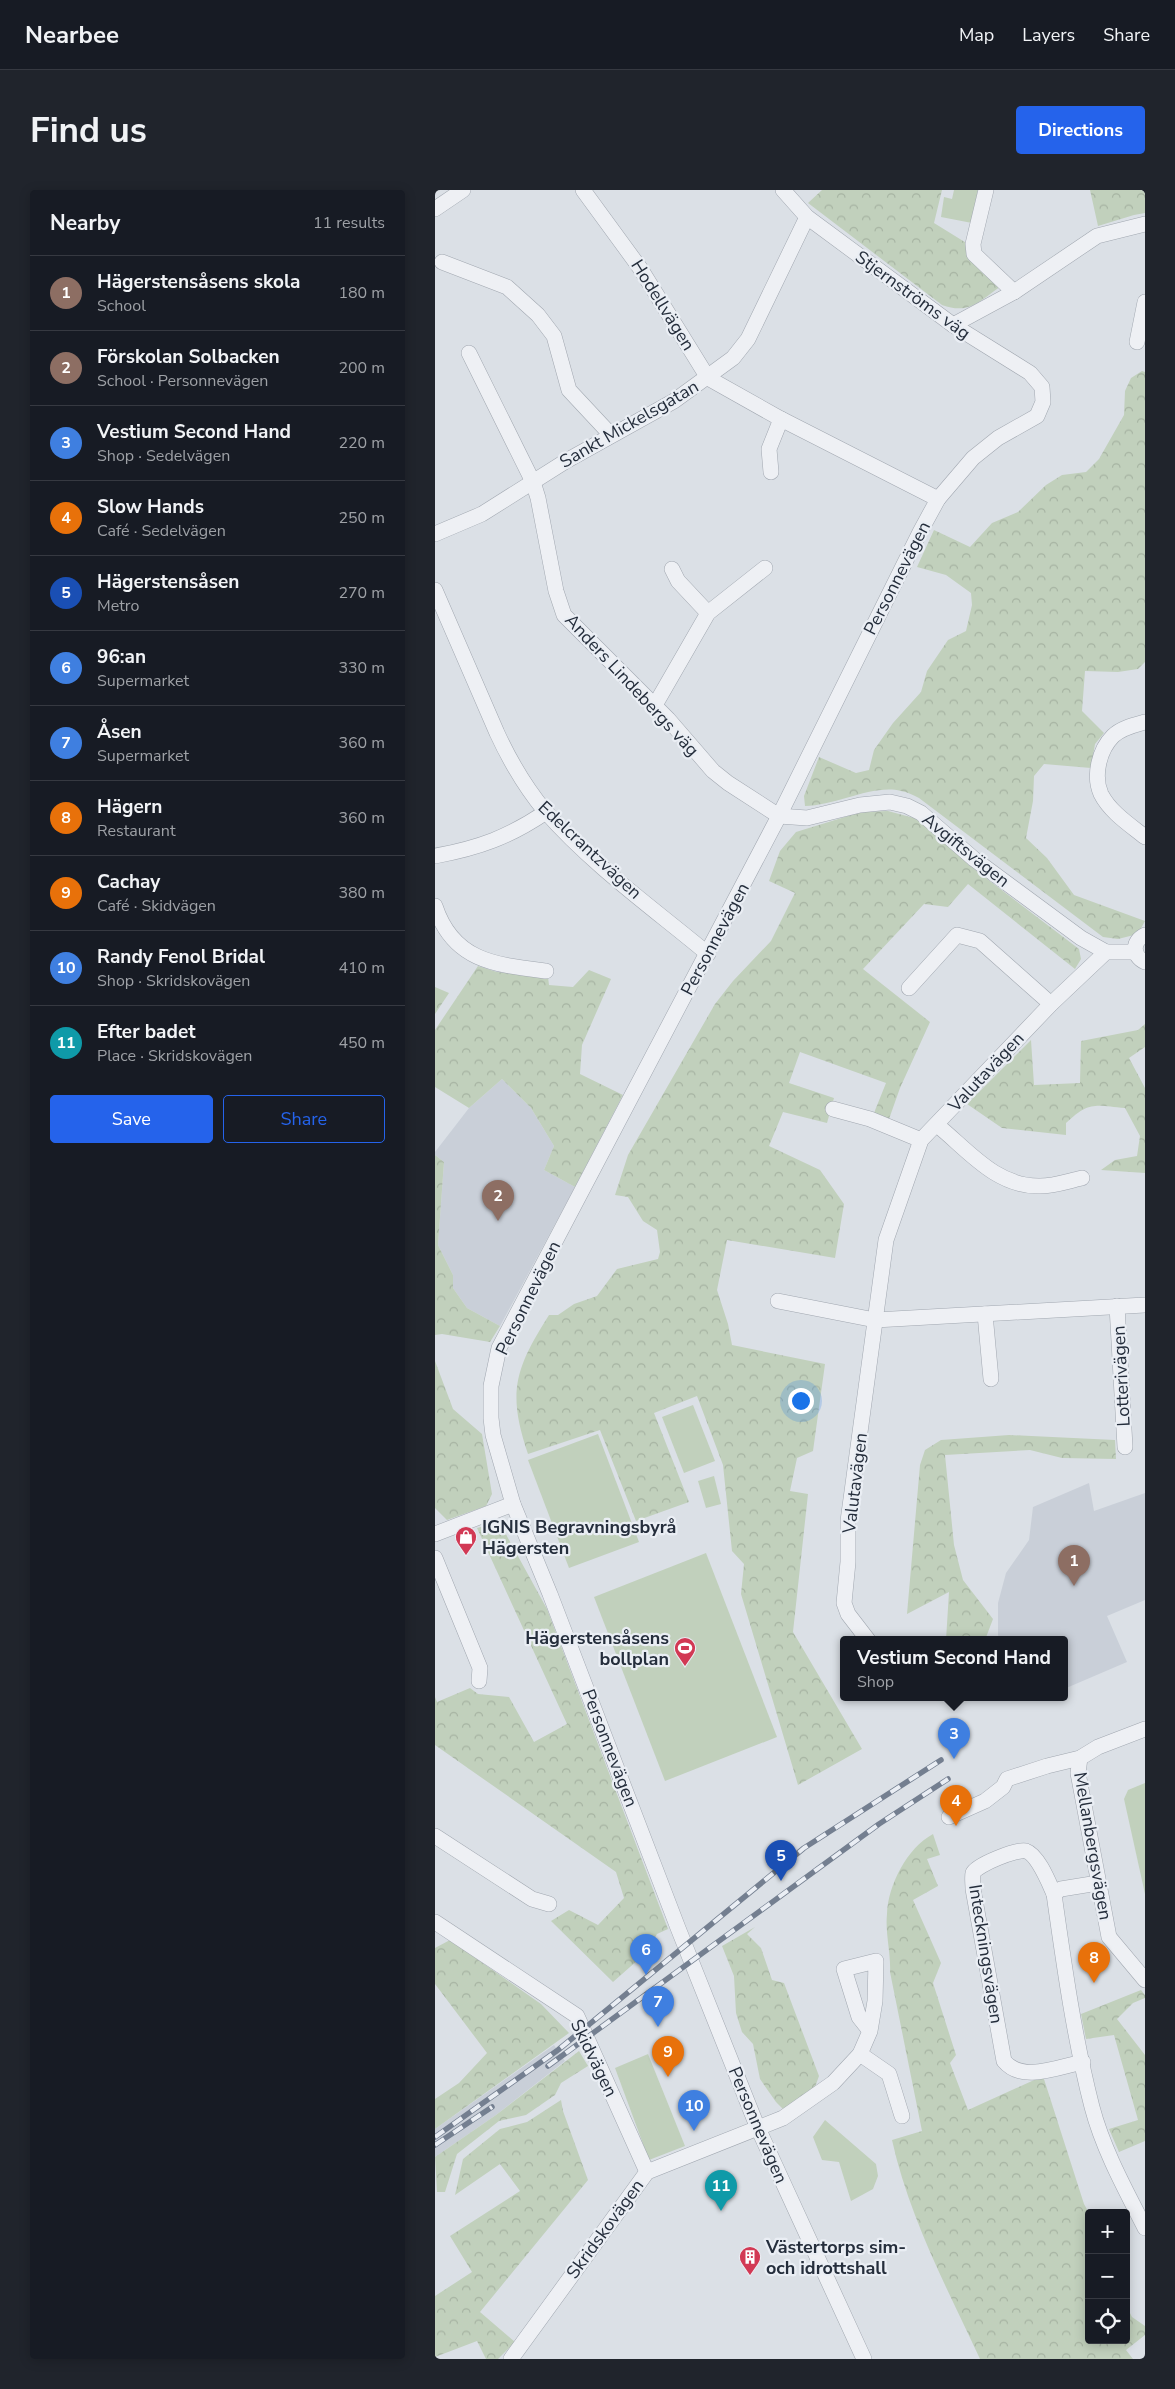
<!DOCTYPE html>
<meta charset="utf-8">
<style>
:root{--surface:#171b24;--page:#20242c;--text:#f1f3f6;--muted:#9ea1a6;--line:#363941;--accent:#2563eb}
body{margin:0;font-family:"Nunito Sans",sans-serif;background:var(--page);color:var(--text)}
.controls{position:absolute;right:15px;bottom:15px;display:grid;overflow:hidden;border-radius:5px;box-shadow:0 2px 12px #0003}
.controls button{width:45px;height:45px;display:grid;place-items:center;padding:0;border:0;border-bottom:1px solid var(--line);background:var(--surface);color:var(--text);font:25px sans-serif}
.you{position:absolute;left:365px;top:1210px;width:18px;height:18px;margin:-12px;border:4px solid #fff;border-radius:50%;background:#1a73e8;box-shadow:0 0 0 8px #1a73e833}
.badge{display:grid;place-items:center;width:32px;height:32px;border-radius:50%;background:var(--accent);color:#fff;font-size:16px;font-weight:700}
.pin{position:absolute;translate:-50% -41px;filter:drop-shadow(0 1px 2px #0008)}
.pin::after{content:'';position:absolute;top:26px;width:18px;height:15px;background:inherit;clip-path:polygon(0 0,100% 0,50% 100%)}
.popup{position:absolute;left:405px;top:1446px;width:228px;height:65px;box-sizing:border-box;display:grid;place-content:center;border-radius:5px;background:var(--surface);filter:drop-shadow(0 1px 4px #0005);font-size:16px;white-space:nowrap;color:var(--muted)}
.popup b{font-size:19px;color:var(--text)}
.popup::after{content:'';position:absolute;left:50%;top:100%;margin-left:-10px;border:10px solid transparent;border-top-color:var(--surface)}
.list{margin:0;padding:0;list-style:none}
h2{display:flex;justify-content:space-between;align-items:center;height:65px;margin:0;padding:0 20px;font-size:21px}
h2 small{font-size:16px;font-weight:400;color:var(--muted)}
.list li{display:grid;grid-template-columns:32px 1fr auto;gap:15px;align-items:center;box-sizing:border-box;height:75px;padding:0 20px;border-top:1px solid var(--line)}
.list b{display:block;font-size:19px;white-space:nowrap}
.list p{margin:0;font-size:16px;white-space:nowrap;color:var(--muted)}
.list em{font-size:16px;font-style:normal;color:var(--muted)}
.actions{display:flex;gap:10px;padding:15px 20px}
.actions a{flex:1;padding:11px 0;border:1px solid var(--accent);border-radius:5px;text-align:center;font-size:18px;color:var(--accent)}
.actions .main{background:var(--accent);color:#fff}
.icon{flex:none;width:28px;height:28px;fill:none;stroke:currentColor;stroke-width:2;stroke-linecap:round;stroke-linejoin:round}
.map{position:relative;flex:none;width:710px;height:2169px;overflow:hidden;border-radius:5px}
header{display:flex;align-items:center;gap:30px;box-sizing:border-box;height:70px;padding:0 25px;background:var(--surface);border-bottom:1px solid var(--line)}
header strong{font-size:24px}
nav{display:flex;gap:28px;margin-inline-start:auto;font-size:18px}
.intro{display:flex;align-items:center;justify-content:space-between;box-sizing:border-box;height:120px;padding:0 30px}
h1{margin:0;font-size:35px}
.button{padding:12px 22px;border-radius:5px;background:var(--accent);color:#fff;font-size:18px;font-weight:700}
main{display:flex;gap:30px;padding:0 30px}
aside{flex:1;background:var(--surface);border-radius:5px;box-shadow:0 2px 12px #0003}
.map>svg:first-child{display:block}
.built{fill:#c9cfd8}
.green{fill:#c1d0bc}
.forest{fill:url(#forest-crowns)}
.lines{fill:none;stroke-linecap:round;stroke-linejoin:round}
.minor-casing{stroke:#a1a7b0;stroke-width:16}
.minor{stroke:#eef0f4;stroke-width:15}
.rail-casing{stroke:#747f90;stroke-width:5.5}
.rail{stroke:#eaeef4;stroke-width:4;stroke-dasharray:11;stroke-linecap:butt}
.labels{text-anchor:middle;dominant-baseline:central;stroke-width:4.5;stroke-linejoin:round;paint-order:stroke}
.street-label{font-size:18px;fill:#252e3c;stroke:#eaeef4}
.poi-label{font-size:18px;font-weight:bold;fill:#252e3c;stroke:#eaeef4;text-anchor:start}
</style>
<header>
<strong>Nearbee</strong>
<nav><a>Map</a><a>Layers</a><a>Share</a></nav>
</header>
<div class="intro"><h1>Find us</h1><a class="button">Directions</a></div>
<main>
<aside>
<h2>Nearby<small>11 results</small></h2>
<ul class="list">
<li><span class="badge" style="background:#8d6e63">1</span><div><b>Hägerstensåsens skola</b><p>School</p></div><em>180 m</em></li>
<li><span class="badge" style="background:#8d6e63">2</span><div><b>Förskolan Solbacken</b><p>School · Personnevägen</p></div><em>200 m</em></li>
<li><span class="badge" style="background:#3f7fe0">3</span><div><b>Vestium Second Hand</b><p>Shop · Sedelvägen</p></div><em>220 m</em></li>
<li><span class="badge" style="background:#e8710a">4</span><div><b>Slow Hands</b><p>Café · Sedelvägen</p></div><em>250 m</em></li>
<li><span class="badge" style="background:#1a4fb4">5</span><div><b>Hägerstensåsen</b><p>Metro</p></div><em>270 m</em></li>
<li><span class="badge" style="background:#3f7fe0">6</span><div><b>96:an</b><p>Supermarket</p></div><em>330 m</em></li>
<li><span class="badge" style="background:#3f7fe0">7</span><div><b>Åsen</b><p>Supermarket</p></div><em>360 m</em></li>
<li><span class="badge" style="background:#e8710a">8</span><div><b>Hägern</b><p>Restaurant</p></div><em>360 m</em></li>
<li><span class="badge" style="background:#e8710a">9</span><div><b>Cachay</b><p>Café · Skidvägen</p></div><em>380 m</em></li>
<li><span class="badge" style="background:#3f7fe0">10</span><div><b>Randy Fenol Bridal</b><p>Shop · Skridskovägen</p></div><em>410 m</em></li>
<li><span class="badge" style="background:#0f9aa8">11</span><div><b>Efter badet</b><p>Place · Skridskovägen</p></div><em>450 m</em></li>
</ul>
<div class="actions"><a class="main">Save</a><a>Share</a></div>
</aside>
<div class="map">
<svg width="710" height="2169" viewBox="0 0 710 2169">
<defs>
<pattern id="forest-crowns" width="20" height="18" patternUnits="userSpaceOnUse" patternTransform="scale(1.25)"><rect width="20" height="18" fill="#c1d0bc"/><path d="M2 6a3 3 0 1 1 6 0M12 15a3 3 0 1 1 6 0" fill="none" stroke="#a6b3a2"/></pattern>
</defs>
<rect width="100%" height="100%" fill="#dbe0e6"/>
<g class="built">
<polygon points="67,889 96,918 119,956 109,980 140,997 65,1136 32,1118 18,1098 18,1085 3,1055 9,972 0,965 0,962 34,918"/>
<polygon points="654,1293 659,1321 710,1303 710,1410 672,1426 692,1472 629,1499 629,1450 565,1450 563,1445 563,1413 571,1383 594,1350 598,1317"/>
<polygon points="119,1855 130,1871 61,1925 0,1967 0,1939"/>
</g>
<g class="green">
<polygon points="519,0 543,0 537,33 506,27 509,7 517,9"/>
<polygon points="258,1215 280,1271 249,1283 227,1227"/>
<polygon points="163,1244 204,1352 134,1378 93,1270"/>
<polygon points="279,1286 286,1314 271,1318 263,1291"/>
<polygon points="271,1363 342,1547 230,1591 159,1407"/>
<polygon points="710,1593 710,1704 689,1609 693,1600"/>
<polygon points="213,1864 250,1956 214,1970 180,1878"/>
<polygon points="390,1930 441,1974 443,1986 438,1999 416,2011 404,1972 387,1970 378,1947"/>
</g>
<g class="forest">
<path d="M 387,0 L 507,0 L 499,33 L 533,54 L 566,96 C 545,111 534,125 507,115 L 373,13 Z"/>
<polygon points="655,0 710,0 710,23 699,25 663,36"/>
<path d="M 707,181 L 710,182 L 710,472 L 703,479 L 683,482 L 650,481 L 647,521 L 669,543 L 660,554 L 656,578 L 609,574 L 599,586 L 598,611 L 591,648 L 612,668 L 639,705 L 710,731 L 703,744 L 683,749 L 668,747 L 484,608 C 478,605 472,602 466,601 C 437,594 401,616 370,616 L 369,606 L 384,567 L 421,583 L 434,580 L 439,560 L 458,533 L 486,502 L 492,481 L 513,450 L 531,441 L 537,415 L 536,403 L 511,385 L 482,377 L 499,340 L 535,357 L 557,333 L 583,322 L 611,295 L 627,285 L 651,282 L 664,269 L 689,225 L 690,201 L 696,188 Z"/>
<path d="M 453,621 L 479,628 L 496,639 L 534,675 L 644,759 L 646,769 L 640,779 L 533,694 L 513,717 L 489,714 L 428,779 L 495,832 L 465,898 L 454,929 L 439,923 L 451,893 L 365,862 L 354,893 L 399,908 L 392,933 L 348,922 L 334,956 L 385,980 L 409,1014 L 400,1068 L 292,1050 L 282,1100 L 293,1134 L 297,1155 L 390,1174 L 378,1261 L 362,1268 L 355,1301 L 373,1304 L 358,1442 L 427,1559 L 363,1595 L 306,1404 L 309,1374 L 297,1361 L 288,1275 L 262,1206 L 219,1223 L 254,1312 L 201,1331 L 165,1240 L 93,1264 C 72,1202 80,1179 114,1125 L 123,1125 L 139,1114 L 162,1106 L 182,1079 L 223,1069 L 225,1062 L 222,1040 L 208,1031 L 193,1007 L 180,1005 L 193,965 L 280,814 L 298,791 L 336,751 L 360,703 L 334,691 L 345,661 L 361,642 L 426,622 Z"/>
<polygon points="43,776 62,782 113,787 114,795 138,797 154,780 176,789 147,855 145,884 188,905 140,997 109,980 119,956 96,918 67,889 34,918 0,897 0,840"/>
<polygon points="0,797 14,803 0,824"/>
<path d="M 710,834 L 710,857 L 694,868 L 710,898 L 710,983 L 666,980 L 680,970 L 702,966 L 705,946 L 690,918 C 660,915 654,911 631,933 L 631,945 L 567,938 L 532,914 L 596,850 L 599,895 L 645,893 L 646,851 L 703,840 Z"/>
<polygon points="0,965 9,972 3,1055 18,1085 18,1098 32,1118 65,1136 55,1152 7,1144 0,1145"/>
<polygon points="0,1171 18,1219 47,1244 57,1304 51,1316 12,1330 0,1318"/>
<polygon points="574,1245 680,1250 681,1269 627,1268 595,1260 510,1265 519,1355 528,1390 558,1429 550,1450 511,1450 514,1402 472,1424 485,1275 490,1260 506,1250"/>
<polygon points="61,1333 68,1339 112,1419 233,1739 222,1744 212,1762 178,1792 116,1731 134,1720 163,1735 189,1708 181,1682 0,1555 0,1507 2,1512 35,1498 43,1504 74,1507 99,1552 132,1534 42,1338"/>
<path d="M 498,1644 L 505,1665 L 492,1669 L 503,1696 L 478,1710 L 506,1773 L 498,1793 L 521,1865 L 515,1873 L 533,1920 L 608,1886 L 649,2014 L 654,2023 L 654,2150 L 691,2150 L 691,2115 L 697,2127 L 710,2136 L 710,2145 L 691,2160 L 698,2169 L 545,2169 C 512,2098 474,2027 457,1950 L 487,1941 L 455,1782 C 456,1763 450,1743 452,1724 C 453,1695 472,1658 498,1644 Z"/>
<polygon points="320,1737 312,1744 326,1758 337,1790 349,1793 384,1886 380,1897 348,1919 341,1912 325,1889 318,1854 307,1842 301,1823 299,1786 287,1756"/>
<polygon points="15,1750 106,1814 134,1843 0,1939 0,1909 24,1893 52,1863 0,1794 0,1758"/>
<polygon points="706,1800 710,1805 710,1808 698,1813 682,1829 710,1865 710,1951 684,1962 674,1939 703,1930 679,1845 651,1849 646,1824"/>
<polygon points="144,1861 153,1876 126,1893 120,1905 91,1925 64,1931 22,1964 10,2002 2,2002 0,1967 61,1925"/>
<polygon points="126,1910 128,1921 153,1990 45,2122 80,2152 63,2169 51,2169 42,2151 0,2167 0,2106 37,2082 15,2046 85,2001 65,1974 20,2005 28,1969 65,1939 92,1932"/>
</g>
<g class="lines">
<g class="minor-casing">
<g id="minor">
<polyline points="148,0 205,78 273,188 346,229 503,309"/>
<polyline points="348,0 372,27 518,135 595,183 607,197 608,212 602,226 563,248 538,268 503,309 485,342 344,626 64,1158 56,1196 56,1228 58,1245 78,1314 115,1404 243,1738 322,1936 429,2169"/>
<polyline points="551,0 538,54 539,64 579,102"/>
<polyline points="0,19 28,0"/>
<polyline points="7,72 72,97 103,125 119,146 134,200 176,245"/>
<polyline points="518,135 579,102 662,46 710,34"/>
<polyline points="702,152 710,112"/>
<polyline points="34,163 98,292 103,308 121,401 129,425 233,529 278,581 293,593 344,626 372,628 425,615 455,612 472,616 486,623 539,669 646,748 671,762"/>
<polyline points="336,282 334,259 346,229"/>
<polyline points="0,344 47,324 131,271 239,211 298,168 313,149 372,27"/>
<polyline points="237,379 243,391 273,423"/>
<path d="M 0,400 L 62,543 C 75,571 90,597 110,621 C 156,674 219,719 273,764"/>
<polyline points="220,515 273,423 330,378"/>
<path d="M 710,532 C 699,535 686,538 678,546 C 664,560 658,586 666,604 C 675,622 695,635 710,647"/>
<path d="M 0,666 C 44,658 74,647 111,622"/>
<path d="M 0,716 C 18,771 60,775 111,781"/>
<path d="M 710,745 C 697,751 697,766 710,772"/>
<polyline points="474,798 522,745 545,751 616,814"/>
<polyline points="398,919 435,929 486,950"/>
<path d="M 502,935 C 533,960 561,997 605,996 C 619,996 633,991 647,988"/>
<polyline points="343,1111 440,1130 710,1115"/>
<polyline points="682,1116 690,1257"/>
<polyline points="550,1124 556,1189"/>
<polyline points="0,1344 78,1314"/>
<polyline points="0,1368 45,1478 44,1491"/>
<polyline points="433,1450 413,1424 409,1413 413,1372 413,1331 451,1050 486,950 616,814 671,762 700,762"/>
<polyline points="645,1568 643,1583 674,1747 710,1790"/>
<polyline points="514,1627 550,1611 568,1597 572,1589 612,1576 645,1568 663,1557 710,1539"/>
<polyline points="0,1646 97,1709 114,1714"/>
<path d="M 663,1693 L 626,1699 L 619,1704 C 629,1775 639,1847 657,1917 C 668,1959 690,1999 710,2038"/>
<path d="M 619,1704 C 614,1693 603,1665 591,1661 C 584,1658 541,1675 538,1683 C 537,1687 538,1694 538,1699 L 569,1871 C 587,1893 623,1877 648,1872"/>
<polyline points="0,1732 142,1826 212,1982"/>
<polyline points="425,1864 454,1884 467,1926"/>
<polyline points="76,2169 212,1982 348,1928 398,1893 425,1864 435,1841 440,1811 441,1771 409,1779 424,1827 435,1841"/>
</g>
</g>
<use href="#minor" class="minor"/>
<g class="rail-casing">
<g id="rail">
<polyline points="113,1876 444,1634 513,1589"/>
<polyline points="0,1947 123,1860 369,1658 506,1570"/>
<polyline points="0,1955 57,1917"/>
</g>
</g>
<use href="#rail" class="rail"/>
</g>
<defs>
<g id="shop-pin" transform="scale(1.125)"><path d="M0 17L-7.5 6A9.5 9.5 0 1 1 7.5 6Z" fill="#d23954" stroke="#eaeef4"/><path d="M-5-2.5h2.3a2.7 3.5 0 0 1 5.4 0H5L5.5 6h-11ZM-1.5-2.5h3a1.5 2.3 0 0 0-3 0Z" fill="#fff"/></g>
<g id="stadium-pin" transform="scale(1.125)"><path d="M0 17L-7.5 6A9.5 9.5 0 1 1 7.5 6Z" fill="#d23954" stroke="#eaeef4"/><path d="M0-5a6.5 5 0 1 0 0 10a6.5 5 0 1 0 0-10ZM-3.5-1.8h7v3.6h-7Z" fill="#fff"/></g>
<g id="building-pin" transform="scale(1.125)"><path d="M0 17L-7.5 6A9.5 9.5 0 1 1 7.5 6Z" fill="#d23954" stroke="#eaeef4"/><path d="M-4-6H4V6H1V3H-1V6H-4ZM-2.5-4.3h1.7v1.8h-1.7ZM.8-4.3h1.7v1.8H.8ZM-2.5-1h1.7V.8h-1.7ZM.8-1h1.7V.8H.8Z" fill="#fff"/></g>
</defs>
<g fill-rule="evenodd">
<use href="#shop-pin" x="31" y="1347"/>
<use href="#stadium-pin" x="250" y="1458"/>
<use href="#building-pin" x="315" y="2067"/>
</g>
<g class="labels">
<g class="street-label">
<text transform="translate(478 105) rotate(36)">Stjernströms väg</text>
<text transform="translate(228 115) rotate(58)">Hodellvägen</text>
<text transform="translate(194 234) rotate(-30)">Sankt Mickelsgatan</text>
<text transform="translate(462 388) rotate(-63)">Personnevägen</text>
<text transform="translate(197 495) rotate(47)">Anders Lindebergs väg</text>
<text transform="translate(155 660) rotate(43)">Edelcrantzvägen</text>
<text transform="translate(531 660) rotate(39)">Avgiftsvägen</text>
<text transform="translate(280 749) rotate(-62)">Personnevägen</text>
<text transform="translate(551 882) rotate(-47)">Valutavägen</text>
<text transform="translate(93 1108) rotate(-64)">Personnevägen</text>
<text transform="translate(686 1186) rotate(-93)">Lotterivägen</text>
<text transform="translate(420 1293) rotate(-83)">Valutavägen</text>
<text transform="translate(175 1558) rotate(69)">Personnevägen</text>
<text transform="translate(658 1656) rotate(80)">Mellanbergsvägen</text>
<text transform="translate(551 1764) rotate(81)">Inteckningsvägen</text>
<text transform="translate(159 1868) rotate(64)">Skidvägen</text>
<text transform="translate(323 1935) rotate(67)">Personnevägen</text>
<text transform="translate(170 2039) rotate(-54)">Skridskovägen</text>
</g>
<g class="poi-label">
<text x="47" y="1337">IGNIS Begravningsbyrå<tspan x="47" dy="21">Hägersten</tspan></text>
<text x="234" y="1448" text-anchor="end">Hägerstensåsens<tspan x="234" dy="21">bollplan</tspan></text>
<text x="331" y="2057">Västertorps sim-<tspan x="331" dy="21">och idrottshall</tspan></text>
</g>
</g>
</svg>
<div class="controls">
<button>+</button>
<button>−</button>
<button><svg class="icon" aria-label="locate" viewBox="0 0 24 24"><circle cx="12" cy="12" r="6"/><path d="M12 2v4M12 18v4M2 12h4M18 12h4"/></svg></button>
</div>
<div class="you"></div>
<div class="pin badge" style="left:639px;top:1396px;background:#8d6e63">1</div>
<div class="pin badge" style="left:63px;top:1031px;background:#8d6e63">2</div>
<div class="pin badge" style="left:519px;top:1569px;background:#3f7fe0">3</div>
<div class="popup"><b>Vestium Second Hand</b>Shop</div>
<div class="pin badge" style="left:521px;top:1636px;background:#e8710a">4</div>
<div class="pin badge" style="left:346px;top:1691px;background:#1a4fb4">5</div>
<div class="pin badge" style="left:211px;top:1785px;background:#3f7fe0">6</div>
<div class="pin badge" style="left:223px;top:1837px;background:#3f7fe0">7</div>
<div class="pin badge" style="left:659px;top:1793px;background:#e8710a">8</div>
<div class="pin badge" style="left:233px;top:1887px;background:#e8710a">9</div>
<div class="pin badge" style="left:259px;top:1941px;background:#3f7fe0">10</div>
<div class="pin badge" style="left:286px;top:2021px;background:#0f9aa8">11</div>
</div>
</main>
